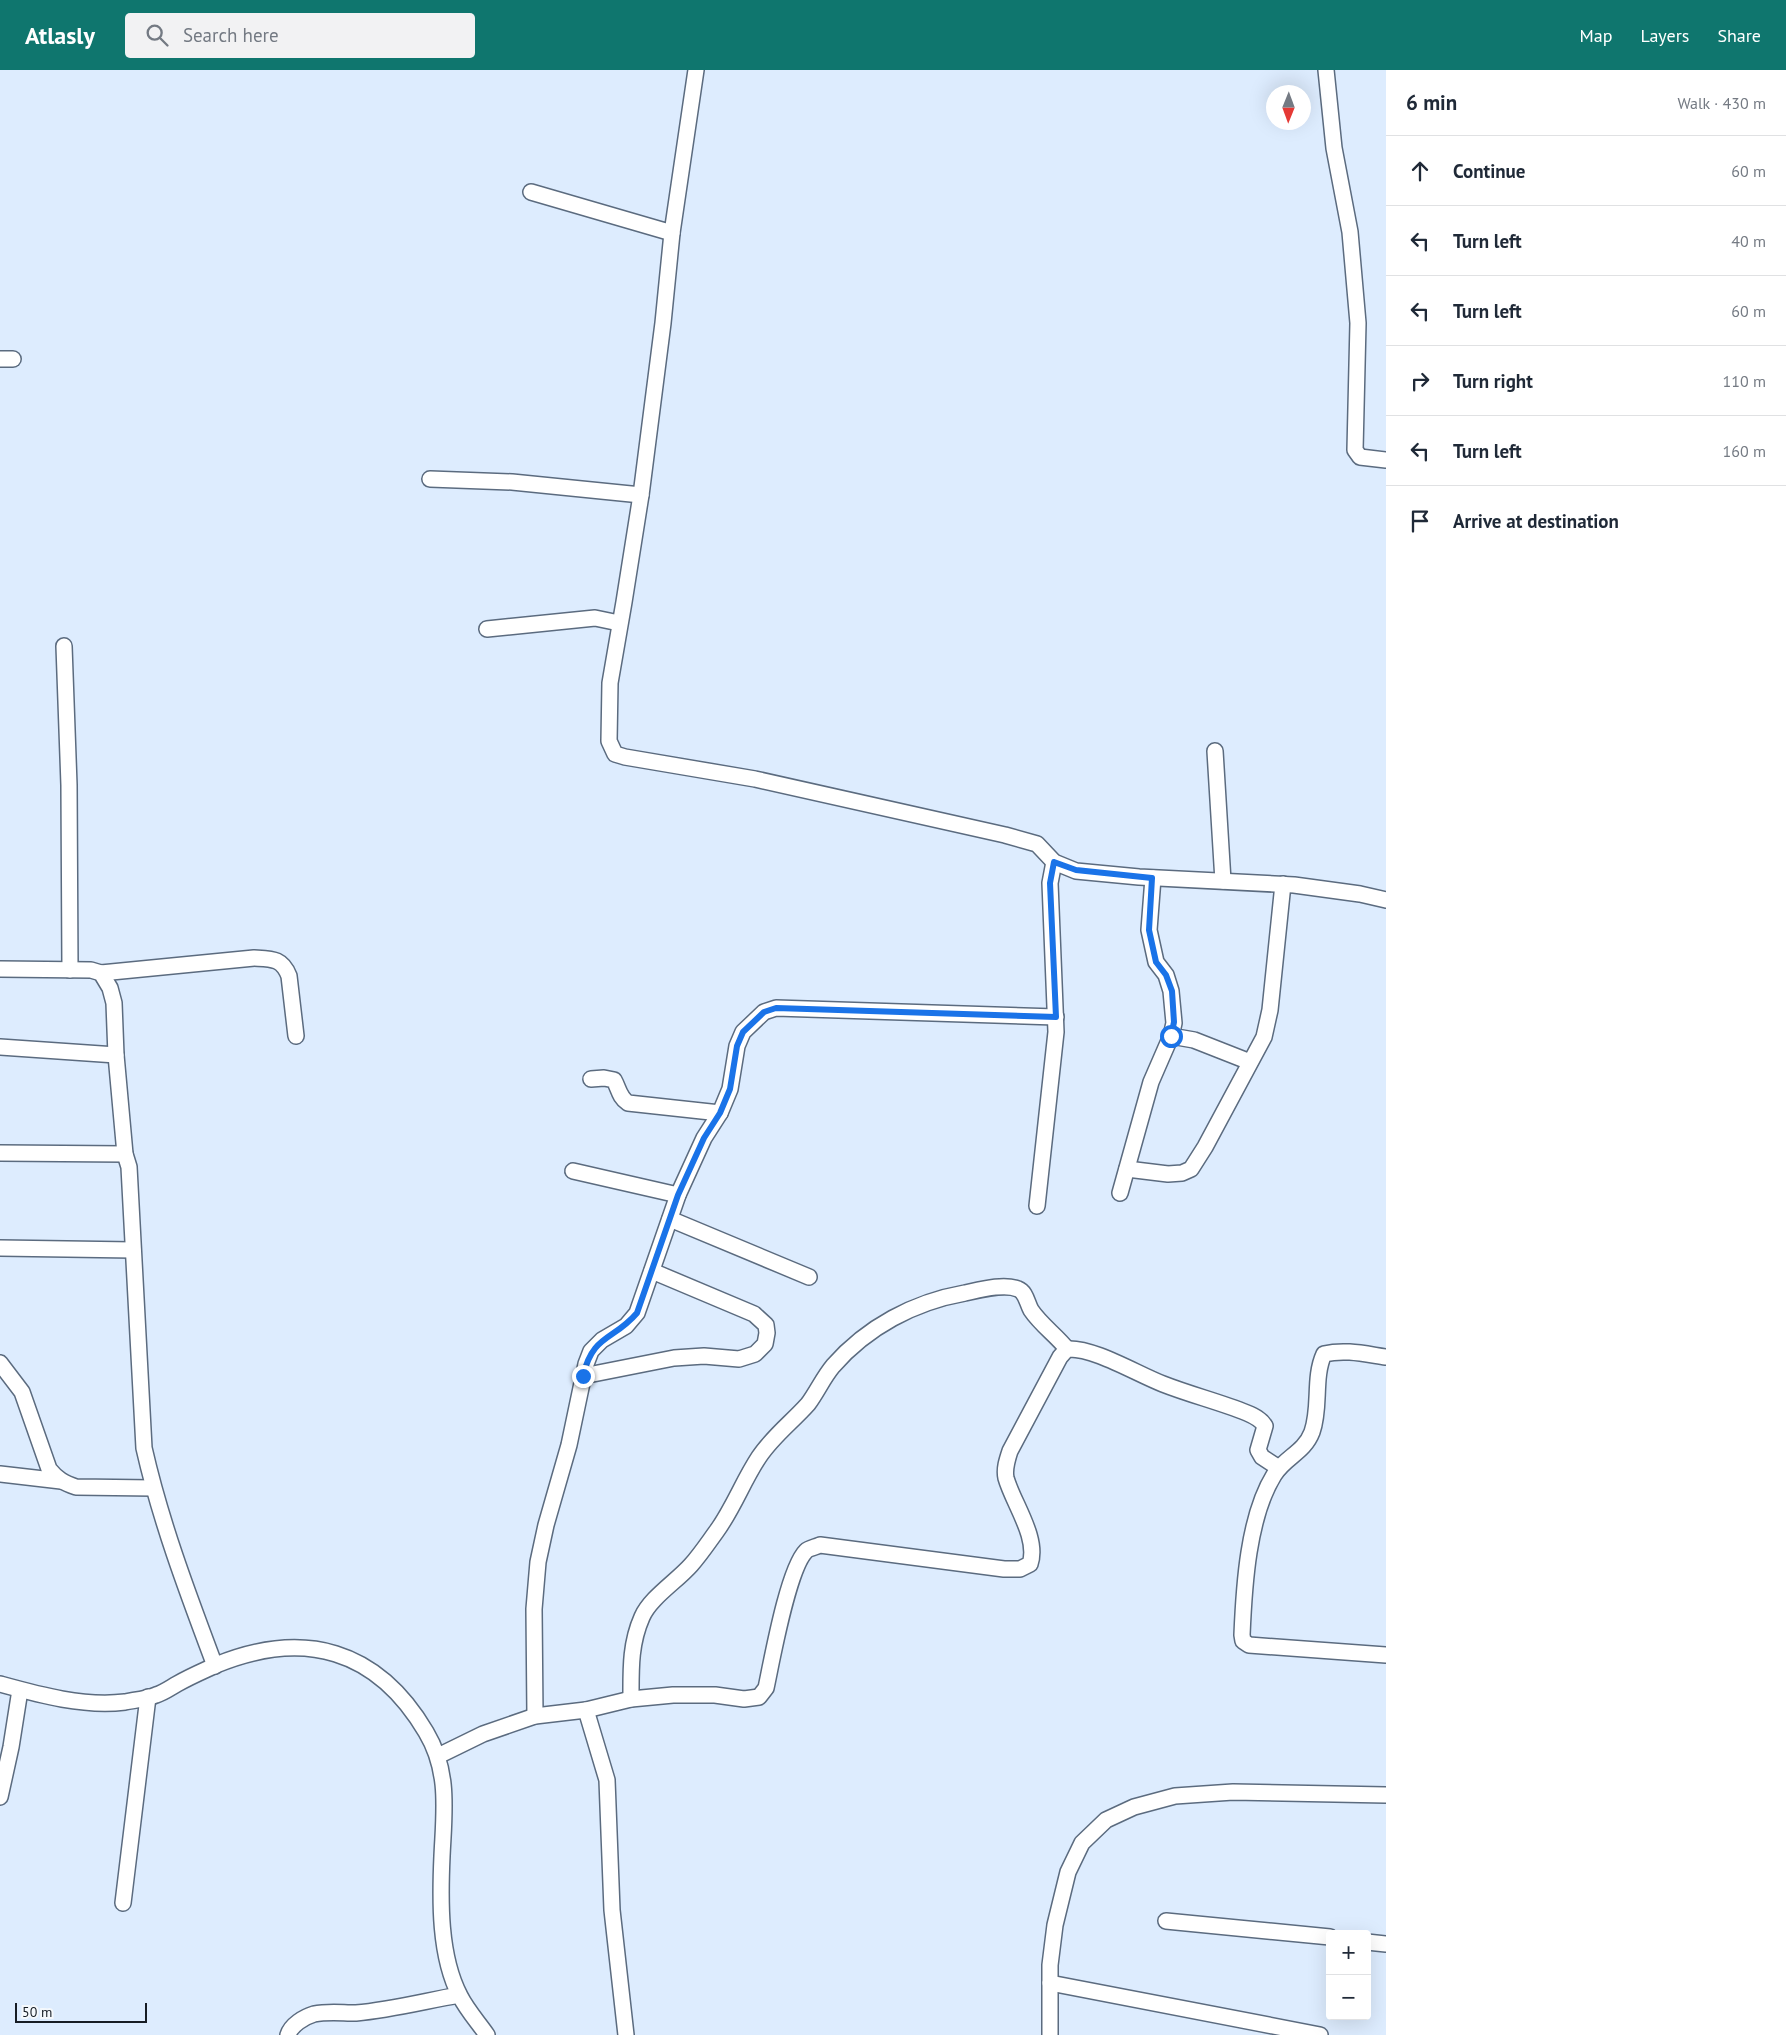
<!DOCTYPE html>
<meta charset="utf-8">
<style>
:root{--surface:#fff;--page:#f2f2f3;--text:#1f2937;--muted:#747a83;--line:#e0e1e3;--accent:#0f766e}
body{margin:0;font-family:"PT Sans",sans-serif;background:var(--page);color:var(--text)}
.controls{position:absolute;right:15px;bottom:15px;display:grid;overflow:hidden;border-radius:5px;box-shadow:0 5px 20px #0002}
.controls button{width:45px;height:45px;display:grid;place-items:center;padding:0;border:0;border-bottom:1px solid var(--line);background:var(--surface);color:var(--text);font:25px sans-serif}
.compass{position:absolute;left:1266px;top:15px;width:45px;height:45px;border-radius:50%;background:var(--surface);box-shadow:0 5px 20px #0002;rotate:181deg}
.scale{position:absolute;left:15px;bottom:12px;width:132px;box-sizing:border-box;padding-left:5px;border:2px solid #161c24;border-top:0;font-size:14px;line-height:18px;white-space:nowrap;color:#161c24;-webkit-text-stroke:4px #f4f8fc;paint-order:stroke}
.stop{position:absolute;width:15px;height:15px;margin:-11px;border:4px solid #1a73e8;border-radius:50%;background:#fff}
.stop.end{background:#1a73e8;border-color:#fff;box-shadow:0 1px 5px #0008}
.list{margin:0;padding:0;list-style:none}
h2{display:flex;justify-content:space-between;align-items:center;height:65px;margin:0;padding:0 20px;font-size:21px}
h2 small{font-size:16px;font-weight:400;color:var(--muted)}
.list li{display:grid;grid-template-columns:32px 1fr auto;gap:15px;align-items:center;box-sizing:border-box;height:70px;padding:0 20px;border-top:1px solid var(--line)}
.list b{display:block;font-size:19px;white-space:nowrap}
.list em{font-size:16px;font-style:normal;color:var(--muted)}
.icon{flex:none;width:28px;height:28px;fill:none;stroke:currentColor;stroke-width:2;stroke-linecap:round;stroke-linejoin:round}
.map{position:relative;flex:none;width:1386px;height:1965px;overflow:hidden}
header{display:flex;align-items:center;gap:30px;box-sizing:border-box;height:70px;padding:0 25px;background:var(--accent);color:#fff}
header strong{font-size:24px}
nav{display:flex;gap:28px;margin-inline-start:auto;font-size:18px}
.search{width:350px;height:45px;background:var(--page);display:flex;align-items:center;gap:12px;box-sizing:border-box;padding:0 18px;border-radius:5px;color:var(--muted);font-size:19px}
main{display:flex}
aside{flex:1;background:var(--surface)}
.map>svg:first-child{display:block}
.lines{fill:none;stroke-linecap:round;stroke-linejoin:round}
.minor-casing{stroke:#5b6b7f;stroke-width:18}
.minor{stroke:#fff;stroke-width:15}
.route{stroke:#1a73e8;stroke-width:6}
</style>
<header>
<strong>Atlasly</strong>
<div class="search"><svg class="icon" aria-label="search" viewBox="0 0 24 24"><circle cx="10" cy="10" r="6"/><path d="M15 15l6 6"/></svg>Search here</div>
<nav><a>Map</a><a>Layers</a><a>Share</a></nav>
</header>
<main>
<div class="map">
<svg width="1386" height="1965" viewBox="0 0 1386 1965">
<rect width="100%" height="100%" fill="#ddecfe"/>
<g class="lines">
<g class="minor-casing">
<g id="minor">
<polyline points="1326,0 1334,78 1350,162 1358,253 1355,380 1360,387 1386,390"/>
<polyline points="531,122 672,163 696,0"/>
<polyline points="672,163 663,253 641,425 624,532 610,613 609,671 615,684 625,687 755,709 1005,765 1037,774 1054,792 1076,801 1139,807 1294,815 1360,824 1386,830"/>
<polyline points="0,289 13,289"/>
<polyline points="430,409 512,412 641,425"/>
<polyline points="487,559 595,548 619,553"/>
<polyline points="64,576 69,715 70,900"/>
<polyline points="1215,681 1223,811"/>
<path d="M 0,899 L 91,900 L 101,903 L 110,918 L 114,933 L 116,985 L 125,1084 L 129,1097 L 144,1378 C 161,1453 188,1524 215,1596"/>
<path d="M 101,903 L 254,888 C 272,889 282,888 289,906 L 296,966"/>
<polyline points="1171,966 1194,970 1250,992"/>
<polyline points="0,977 116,985"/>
<path d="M 591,1009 L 604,1008 L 614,1010 C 619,1019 619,1027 628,1033 L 720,1043"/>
<polyline points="0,1083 125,1084"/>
<polyline points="1127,1099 1168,1104 1182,1103 1191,1099 1205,1077 1264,967 1270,940 1283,814"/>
<polyline points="573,1101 678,1125"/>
<polyline points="1120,1123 1151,1012 1171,966 1174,953 1171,921 1166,905 1156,892 1149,860 1153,808"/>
<polyline points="1037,1136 1056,962 1050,813 1054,792"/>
<polyline points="670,1149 809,1207"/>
<polyline points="0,1178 133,1180"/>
<path d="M 1386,1287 C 1365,1284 1345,1279 1324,1284 C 1313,1308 1321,1337 1312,1362 C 1304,1383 1285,1387 1274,1405 C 1248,1447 1244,1516 1242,1565 L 1243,1571 L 1249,1575 L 1386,1585"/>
<path d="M 0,1293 L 22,1322 L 49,1399 C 57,1409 64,1413 76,1417 L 153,1418"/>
<polyline points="583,1306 674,1288 704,1286 739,1289 755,1284 765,1274 767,1263 766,1255 754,1244 652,1201"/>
<polyline points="0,1404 61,1411"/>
<path d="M 0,1614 C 40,1625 83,1637 125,1632 C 135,1630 147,1629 156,1625 C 163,1623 170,1618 177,1614 C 189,1607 203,1601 216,1595 C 304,1559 377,1579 426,1662 C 450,1702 444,1742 442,1786 C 440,1830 439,1886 460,1926 C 467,1940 478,1952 487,1965"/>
<path d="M 631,1629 C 631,1600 630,1574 642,1547 C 650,1528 677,1511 691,1495 C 700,1485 708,1473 716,1462 C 733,1439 743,1411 759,1387 C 773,1366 792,1352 808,1334 C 817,1322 823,1308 833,1296 C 867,1257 914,1232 965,1223 C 979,1220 1004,1213 1018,1219 C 1026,1222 1027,1233 1031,1240 C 1041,1255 1056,1265 1067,1279"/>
<polyline points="586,1640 607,1710 612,1840 626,1965"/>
<polyline points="535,1646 534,1539 538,1492 546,1455 569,1375 586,1294 591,1281 602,1270 626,1256 637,1243 678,1125 704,1068 720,1043 730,1019 737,976 743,962 764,942 776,938 1056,947"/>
<path d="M 438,1686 L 483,1664 L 535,1646 L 586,1640 L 631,1629 L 673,1625 L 715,1625 L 744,1629 L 759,1627 L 766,1618 C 772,1590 788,1499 806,1481 C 809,1478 816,1477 820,1475 L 1004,1499 L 1020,1499 L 1030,1494 C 1039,1468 1013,1433 1006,1408 C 1004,1399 1007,1390 1010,1381 L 1060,1287 L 1067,1279 C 1093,1277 1137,1304 1163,1314 C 1191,1325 1220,1332 1247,1343 C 1254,1346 1261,1349 1265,1356 L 1258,1380 L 1262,1387 L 1279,1398"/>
<polyline points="0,1727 11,1677 20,1620"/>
<polyline points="123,1833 148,1627"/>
<polyline points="1166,1851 1330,1867"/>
<polyline points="1367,1872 1386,1874"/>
<polyline points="1050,1913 1320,1965"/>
<path d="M 288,1965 C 291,1955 304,1947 314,1944 C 328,1941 342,1943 356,1943 C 391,1940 425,1931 459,1925"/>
<polyline points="1050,1965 1050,1895 1055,1855 1068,1802 1082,1773 1106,1750 1134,1737 1175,1726 1233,1722 1386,1725"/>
</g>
</g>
<use href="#minor" class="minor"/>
</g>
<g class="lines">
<path class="route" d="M 583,1306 C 593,1264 613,1271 637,1243 L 678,1125 L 704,1068 L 720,1043 L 730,1019 L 737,976 L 743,962 L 764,942 L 776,938 L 1056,947 L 1050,813 L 1054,792 L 1076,800 L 1152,808 L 1149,860 L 1156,892 L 1166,905 L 1172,921 L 1174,952 L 1171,966"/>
</g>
</svg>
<div class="controls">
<button>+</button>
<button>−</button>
</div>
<svg class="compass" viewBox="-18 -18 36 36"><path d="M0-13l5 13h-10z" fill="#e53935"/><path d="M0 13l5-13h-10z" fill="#747a83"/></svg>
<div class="scale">50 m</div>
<div class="stop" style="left:1171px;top:966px"></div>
<div class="stop end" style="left:583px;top:1306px"></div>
</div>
<aside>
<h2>6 min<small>Walk · 430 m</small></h2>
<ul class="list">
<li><svg class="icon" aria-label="ahead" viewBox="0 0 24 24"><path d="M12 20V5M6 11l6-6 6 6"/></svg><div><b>Continue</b></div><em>60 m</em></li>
<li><svg class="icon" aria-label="left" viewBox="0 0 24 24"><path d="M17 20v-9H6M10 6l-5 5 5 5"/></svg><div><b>Turn left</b></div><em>40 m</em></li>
<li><svg class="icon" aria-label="left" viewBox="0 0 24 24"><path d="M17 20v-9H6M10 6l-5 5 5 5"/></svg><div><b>Turn left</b></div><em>60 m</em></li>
<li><svg class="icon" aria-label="right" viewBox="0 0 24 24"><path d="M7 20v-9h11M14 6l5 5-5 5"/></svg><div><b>Turn right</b></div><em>110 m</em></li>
<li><svg class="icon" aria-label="left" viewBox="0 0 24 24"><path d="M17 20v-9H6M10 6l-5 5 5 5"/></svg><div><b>Turn left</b></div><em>160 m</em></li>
<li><svg class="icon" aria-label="arrive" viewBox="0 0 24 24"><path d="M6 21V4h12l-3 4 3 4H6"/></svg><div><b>Arrive at destination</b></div></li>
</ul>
</aside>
</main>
